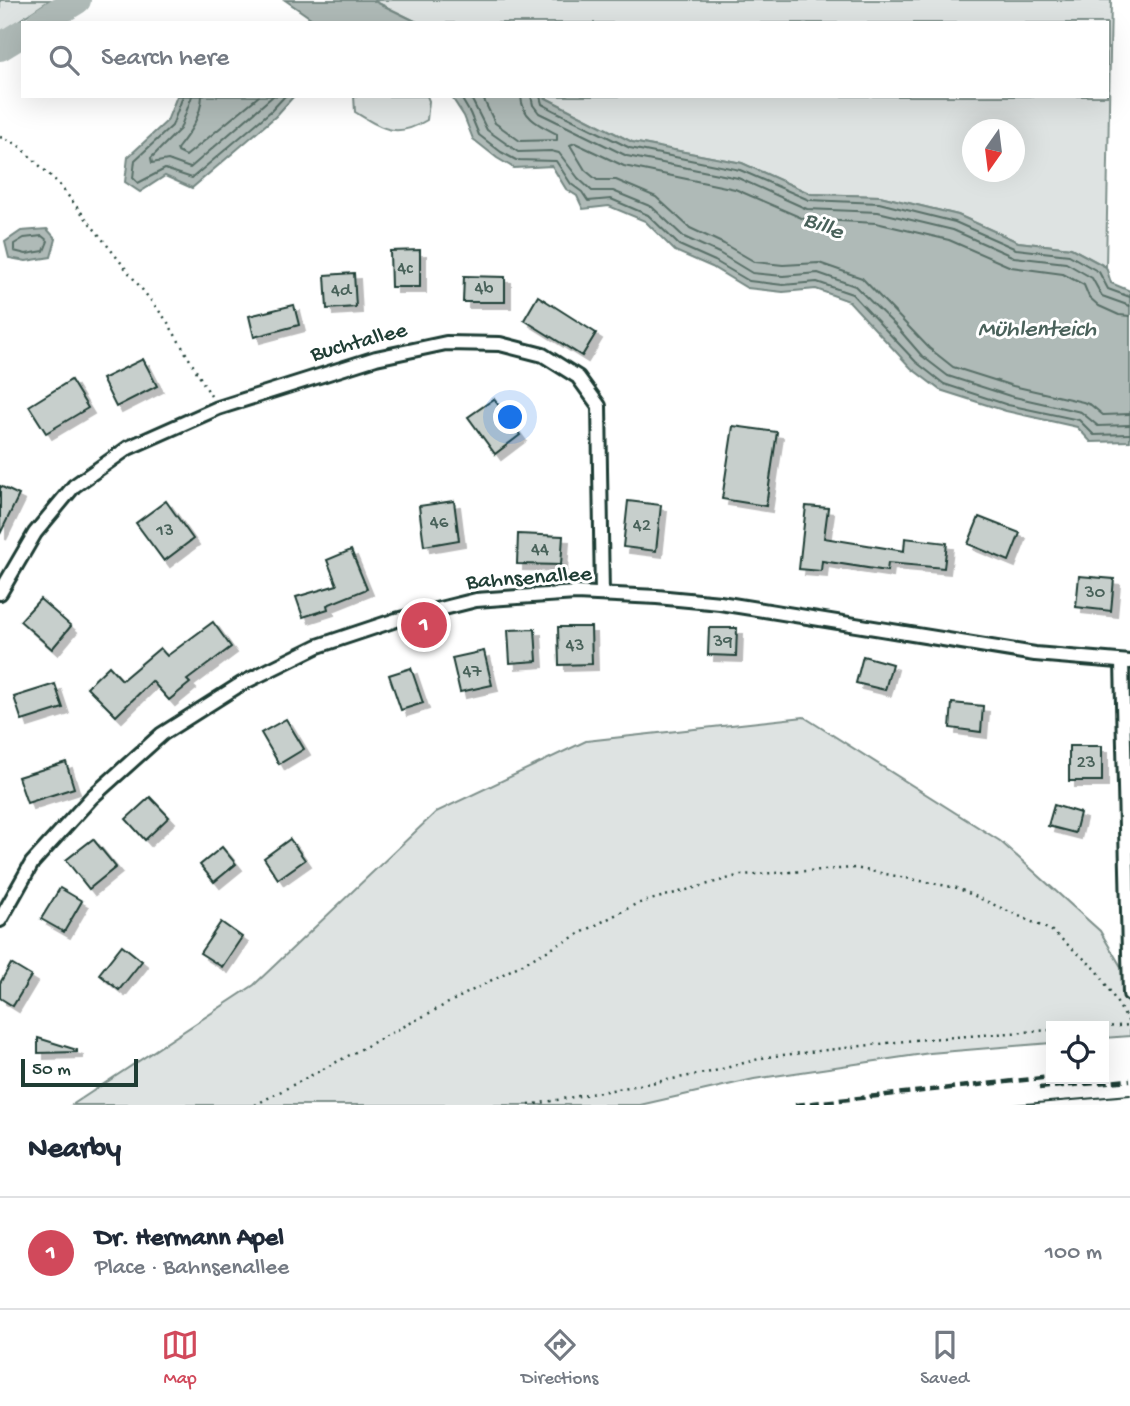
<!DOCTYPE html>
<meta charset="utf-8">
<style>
:root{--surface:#fff;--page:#f6f6f7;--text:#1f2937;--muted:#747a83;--line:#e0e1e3;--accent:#d1495b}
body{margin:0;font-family:"Gochi Hand",sans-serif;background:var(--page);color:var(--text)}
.controls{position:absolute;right:21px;bottom:21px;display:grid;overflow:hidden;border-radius:0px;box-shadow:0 7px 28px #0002}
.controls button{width:63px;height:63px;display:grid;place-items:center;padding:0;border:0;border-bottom:2px solid var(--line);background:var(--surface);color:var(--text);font:35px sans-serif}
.compass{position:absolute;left:962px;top:119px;width:63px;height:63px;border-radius:50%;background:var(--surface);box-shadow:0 7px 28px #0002;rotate:194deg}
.scale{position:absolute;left:21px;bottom:18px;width:117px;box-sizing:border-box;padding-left:7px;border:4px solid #1f3d34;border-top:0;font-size:19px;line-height:24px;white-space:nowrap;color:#1f3d34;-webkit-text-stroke:5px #fff;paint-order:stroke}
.you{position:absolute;left:511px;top:418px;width:24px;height:24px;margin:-18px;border:5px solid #fff;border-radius:50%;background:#1a73e8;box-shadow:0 0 0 10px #1a73e833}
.badge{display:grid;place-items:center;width:46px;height:46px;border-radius:50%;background:var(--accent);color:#fff;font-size:23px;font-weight:700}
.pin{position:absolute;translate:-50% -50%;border:4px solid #fff;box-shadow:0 2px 7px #0006}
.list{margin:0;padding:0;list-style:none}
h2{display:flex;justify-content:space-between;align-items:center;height:91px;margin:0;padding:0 28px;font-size:30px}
h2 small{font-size:23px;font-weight:400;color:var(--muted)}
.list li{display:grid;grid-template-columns:46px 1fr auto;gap:21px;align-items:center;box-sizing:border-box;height:112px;padding:0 28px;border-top:2px solid var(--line)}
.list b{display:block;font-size:26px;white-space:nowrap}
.list p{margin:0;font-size:23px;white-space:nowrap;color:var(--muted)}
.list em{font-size:23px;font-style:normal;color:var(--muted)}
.icon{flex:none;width:38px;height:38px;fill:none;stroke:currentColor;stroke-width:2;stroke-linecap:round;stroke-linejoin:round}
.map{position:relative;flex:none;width:1130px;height:1105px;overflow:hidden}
.search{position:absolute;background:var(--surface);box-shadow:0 7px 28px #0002;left:21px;right:21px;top:21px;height:77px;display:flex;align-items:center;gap:18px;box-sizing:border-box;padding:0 24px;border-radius:0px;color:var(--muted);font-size:26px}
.sheet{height:203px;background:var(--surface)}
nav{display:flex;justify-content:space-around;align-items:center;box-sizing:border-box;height:98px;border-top:2px solid var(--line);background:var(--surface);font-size:19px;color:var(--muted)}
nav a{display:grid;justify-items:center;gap:4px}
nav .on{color:var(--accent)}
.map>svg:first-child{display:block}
.green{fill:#dee3e2;stroke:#7e908b;stroke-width:2;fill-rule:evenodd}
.water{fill:#afbab7;stroke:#758883;stroke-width:2}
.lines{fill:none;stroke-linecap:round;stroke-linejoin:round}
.shore{stroke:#596f68;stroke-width:2}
.river{stroke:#afbab7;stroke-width:28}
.building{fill:#c7cfcc;stroke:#1f3d34;stroke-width:2;filter:url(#shadow)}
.street-casing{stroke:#1f3d34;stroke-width:18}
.path{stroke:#1f3d34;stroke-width:2.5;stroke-dasharray:2 5;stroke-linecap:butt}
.street{stroke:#fff;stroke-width:12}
.tram{stroke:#1f3d34;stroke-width:2}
.rail{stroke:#1f3d34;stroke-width:4.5;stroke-dasharray:10 5;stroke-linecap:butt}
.labels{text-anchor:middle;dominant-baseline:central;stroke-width:6;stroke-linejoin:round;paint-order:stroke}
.number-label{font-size:19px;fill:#49625a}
.street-label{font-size:23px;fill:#1f3d34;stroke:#fff}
.water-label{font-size:24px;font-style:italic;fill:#4a625b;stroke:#fff}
</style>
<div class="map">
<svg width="1130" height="1105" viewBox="0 0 1130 1105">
<defs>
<filter id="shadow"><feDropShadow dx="6" dy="6" stdDeviation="0" flood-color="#0004"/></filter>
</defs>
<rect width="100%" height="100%" fill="#fff"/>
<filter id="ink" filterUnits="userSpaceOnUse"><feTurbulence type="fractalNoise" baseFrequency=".0143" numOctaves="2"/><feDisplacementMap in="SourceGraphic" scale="14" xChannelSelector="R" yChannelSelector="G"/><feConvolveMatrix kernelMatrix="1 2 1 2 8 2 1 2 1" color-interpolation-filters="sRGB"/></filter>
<g filter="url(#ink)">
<g class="green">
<polygon points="0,0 50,0 0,33"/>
<path d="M 372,0 L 1111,0 L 1106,267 L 1071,248 L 1018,242 L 958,215 L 880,196 L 811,194 L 742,163 L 632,142 L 542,96 L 1107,96 L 1107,23 L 419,23 ZM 972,130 L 1014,130 L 1014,172 L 972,172 Z"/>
<path d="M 354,96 L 427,96 L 429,101 L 427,120 C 396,139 383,129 355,112 Z"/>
<polygon points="804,717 1000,841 1100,931 1130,982 1130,1036 1104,1038 1104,1026 1051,1026 1051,1043 930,1053 754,1079 640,1105 72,1105 254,985 436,812 586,741"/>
</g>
<g class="water">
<polygon points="285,0 372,0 419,23 318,23"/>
<polygon points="177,96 294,96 276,116 192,188 165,176 140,192 125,182 128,157 167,121"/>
<polygon points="451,96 542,96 632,142 742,163 811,194 880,196 958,215 1018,242 1071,248 1106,267 1111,283 1130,291 1130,441 1091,442 1077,427 1006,411 940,390 911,368 849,301 816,289 783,292 747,288 712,267 675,251 645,221 609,206 583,209 577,196 566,189 552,166 514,168 497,158 473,139 464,116"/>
<polygon points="47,229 56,239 51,257 26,261 9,258 5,242 21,231"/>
</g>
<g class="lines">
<g class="shore">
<polyline points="183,96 172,126 135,160 133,178 138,183 165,169 192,178 271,111 285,96"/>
<polyline points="192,96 180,129 151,158 152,163 168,160 190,168 273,96"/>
<path d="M 202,96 C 201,117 189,134 177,149 L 178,152 L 186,156 L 259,96"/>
<polyline points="460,96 470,113 479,135 501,152 516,160 556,161 571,184 582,192 588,201 611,199 648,215 679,245 715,261 749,281 783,285 817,282 852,294 916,362 944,384 1008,405 1079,420 1094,435 1130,434"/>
<polyline points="470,96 487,130 518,152 551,151 559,153 578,178 592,191 613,191 652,207 684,237 719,253 752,273 783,276 818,273 855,286 896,326 922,356 948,376 1010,396 1081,412 1098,426 1130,425"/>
<path d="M 482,96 L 495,123 L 520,141 L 557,140 L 557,134 C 539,125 522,118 521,96"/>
<polyline points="531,96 533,105 539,113 627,156 738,178 807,209 878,212 953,230 1014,257 1066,263 1092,278 1102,296 1130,306"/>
<polyline points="540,96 542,104 553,110 630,148 740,170 809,200 879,203 955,222 1016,249 1069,255 1099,272 1108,289 1130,297"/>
<polygon points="42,236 48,241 44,251 26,254 14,251 14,244 24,238"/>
<polyline points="1130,316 1119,315 1099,306 1089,297 1084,285 1063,274 1011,267 949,240 876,223 804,219 735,189 624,166 575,143 570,145 585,170 597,180 616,180 656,197 690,228 724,244 755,262 783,265 819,263 862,278 929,348 953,367 1013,386 1083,402 1091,405 1103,415 1130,414"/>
</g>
<g class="river">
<polyline points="40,23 77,0"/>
<polyline points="0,47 23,33"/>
</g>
</g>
<g class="building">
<polygon points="420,250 420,287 391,287 390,251"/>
<polygon points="354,273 356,307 327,309 325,275"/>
<polygon points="464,276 505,277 505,302 463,302"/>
<polygon points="538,296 596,333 582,356 524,320"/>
<polygon points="294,305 299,325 254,337 249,316"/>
<polygon points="143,359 157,386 116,407 102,379"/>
<polygon points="71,380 88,408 46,433 29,406"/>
<polygon points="494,399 520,435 495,454 468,417"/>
<polygon points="733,426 777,432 766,506 722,499"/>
<polygon points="0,486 19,495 0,534"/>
<polygon points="166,501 193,539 164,561 136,523"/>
<polygon points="454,501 459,540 424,546 419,506"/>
<polygon points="628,501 661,505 656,551 623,547"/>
<polygon points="806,506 828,508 824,538 904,551 905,538 947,543 944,568 888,563 887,571 822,561 821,571 799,569"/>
<polygon points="979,517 1020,533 1009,561 968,544"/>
<polygon points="518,534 563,536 561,565 517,564"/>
<polygon points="351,550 367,589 327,605 328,609 303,617 296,597 337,585 327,560"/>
<polygon points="1079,576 1114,579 1111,611 1076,607"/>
<polygon points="40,599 71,626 52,649 20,621"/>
<polygon points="213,622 231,647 187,680 190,683 169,700 152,681 116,716 87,687 109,666 122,680 160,648 167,656"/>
<polygon points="558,627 591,627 592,664 559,665"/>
<polygon points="709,628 737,628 736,656 708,655"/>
<polygon points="535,629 537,661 510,663 508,630"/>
<polygon points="484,651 492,685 460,692 452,658"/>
<polygon points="863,656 892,664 885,690 856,683"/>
<polygon points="411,668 423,703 401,710 389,675"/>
<polygon points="55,684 63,708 22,721 14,697"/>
<polygon points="952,703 983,706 981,732 950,728"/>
<polygon points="286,719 304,749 279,764 261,733"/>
<rect x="1069" y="746" width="33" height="35"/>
<polygon points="66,762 74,788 27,803 18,777"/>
<polygon points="150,797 169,817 145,840 126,819"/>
<polygon points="1054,805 1080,813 1075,833 1048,826"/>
<polygon points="93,839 116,867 89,889 66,860"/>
<polygon points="290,839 305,860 278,879 264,858"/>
<polygon points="222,847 236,864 214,882 200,865"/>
<polygon points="60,888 82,901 64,932 41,919"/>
<polygon points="221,922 242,937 222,967 200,953"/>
<polygon points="122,945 142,961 119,990 99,974"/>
<polygon points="11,964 31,976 13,1006 0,998 0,983"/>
<polygon points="38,1038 77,1050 77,1052 38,1053"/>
</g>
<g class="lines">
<g class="street-casing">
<g id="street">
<polyline points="0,593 35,533 74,486 128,448 218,408 376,358 446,343 500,344 543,355 578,377 599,406 602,594"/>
<polyline points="1122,662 1130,994"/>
<polyline points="0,920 32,863 92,797 162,734 241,684 318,646 396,620 476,600 576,593 657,597 720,603 1035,654 1130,662"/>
</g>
</g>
<g class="path">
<polyline points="0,137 17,144 58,183 167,321 211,396"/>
<polyline points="1104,1027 1130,1025"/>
<polyline points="255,1105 636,904 741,875 855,868 957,888 1052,931 1097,970 1130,1024"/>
<polyline points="529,1105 711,1072 766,1057 914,1040 1051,1030"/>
</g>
<use href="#street" class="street"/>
<polyline class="tram" points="1014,1105 1130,1095"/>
<g class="rail">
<polyline points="1039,1088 1130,1080"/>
<polyline points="795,1105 1051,1077"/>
</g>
</g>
</g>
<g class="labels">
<g class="number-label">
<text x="405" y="269">4c</text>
<text x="484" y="289">4b</text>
<text x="341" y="291">4d</text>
<text x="439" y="523">46</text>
<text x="642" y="526">42</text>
<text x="165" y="531">13</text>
<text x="540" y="550">44</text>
<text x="1095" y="593">30</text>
<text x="723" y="642">39</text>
<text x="575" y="646">43</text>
<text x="472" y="672">47</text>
<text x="1086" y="763">23</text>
</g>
<g class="street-label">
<text transform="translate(359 343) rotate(-15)">Buchtallee</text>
<text transform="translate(529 579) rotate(-4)">Bahnsenallee</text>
</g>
<g class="water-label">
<text transform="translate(823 227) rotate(22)">Bille</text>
<text x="1037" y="330">Mühlenteich</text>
</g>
</g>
</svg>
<div class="controls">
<button><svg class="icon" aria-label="locate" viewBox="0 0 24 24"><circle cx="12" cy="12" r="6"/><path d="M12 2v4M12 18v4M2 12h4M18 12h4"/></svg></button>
</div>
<svg class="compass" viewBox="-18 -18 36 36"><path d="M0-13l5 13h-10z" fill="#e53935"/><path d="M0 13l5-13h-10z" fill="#747a83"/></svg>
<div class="scale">50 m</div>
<div class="you"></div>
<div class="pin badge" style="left:424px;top:625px">1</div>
<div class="search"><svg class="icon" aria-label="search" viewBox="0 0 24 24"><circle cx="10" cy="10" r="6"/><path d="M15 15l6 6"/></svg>Search here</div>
</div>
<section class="sheet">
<h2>Nearby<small></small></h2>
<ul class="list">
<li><span class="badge">1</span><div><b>Dr. Hermann Apel</b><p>Place · Bahnsenallee</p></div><em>100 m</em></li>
</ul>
</section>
<nav>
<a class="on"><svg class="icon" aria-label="map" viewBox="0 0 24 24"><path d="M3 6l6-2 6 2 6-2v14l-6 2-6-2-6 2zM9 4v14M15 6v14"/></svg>Map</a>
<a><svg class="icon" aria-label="directions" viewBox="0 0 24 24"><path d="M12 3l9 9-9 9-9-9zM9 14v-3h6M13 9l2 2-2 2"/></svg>Directions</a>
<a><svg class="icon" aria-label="saved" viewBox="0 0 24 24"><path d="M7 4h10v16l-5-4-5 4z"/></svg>Saved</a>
</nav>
